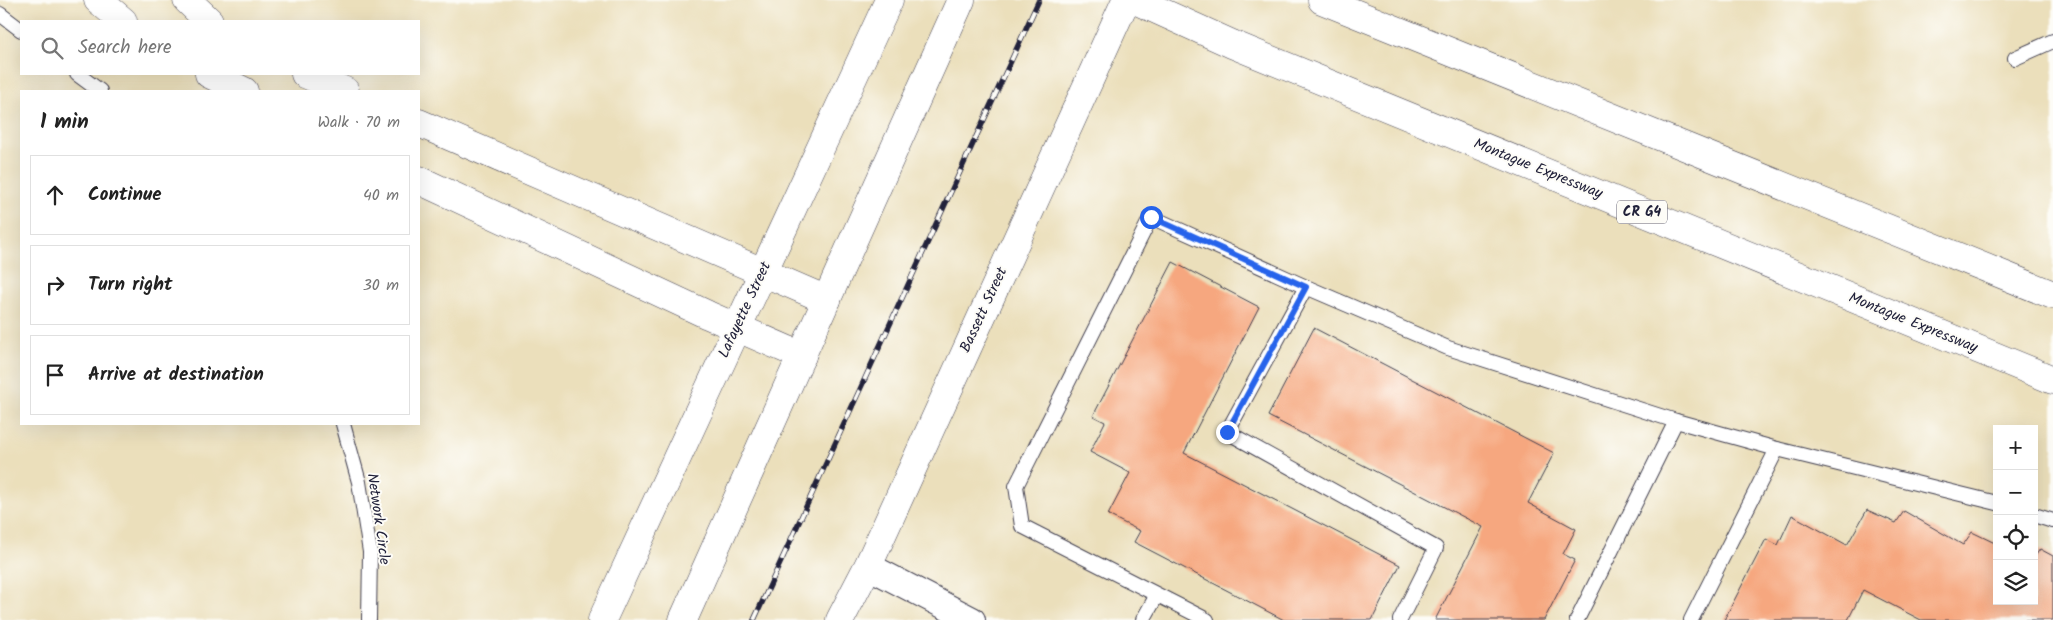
<!DOCTYPE html>
<meta charset="utf-8">
<style>
:root{--surface:#fff;--page:#f6f6f6;--text:#222;--muted:#767676;--line:#e0e0e0}
body{margin:0;font-family:Kalam,sans-serif;background:var(--page);color:var(--text)}
.controls{position:absolute;right:15px;bottom:15px;display:grid;overflow:hidden;border-radius:0px;box-shadow:0 5px 20px #0002}
.controls button{width:45px;height:45px;display:grid;place-items:center;padding:0;border:0;border-bottom:1px solid var(--line);background:var(--surface);color:var(--text);font:25px sans-serif}
.stop{position:absolute;width:15px;height:15px;margin:-11px;border:4px solid #2563eb;border-radius:50%;background:#fff}
.stop.end{background:#2563eb;border-color:#fff;box-shadow:0 1px 5px #0008}
.list{margin:0;padding:0;list-style:none}
h2{display:flex;justify-content:space-between;align-items:center;height:65px;margin:0;padding:0 20px;font-size:21px}
h2 small{font-size:16px;font-weight:400;color:var(--muted)}
.list li{display:grid;grid-template-columns:32px 1fr auto;gap:15px;align-items:center;box-sizing:border-box;height:80px;margin:0 10px 10px;padding:0 10px;border:1px solid var(--line);border-radius:0px}
.list b{display:block;font-size:19px;white-space:nowrap}
.list em{font-size:16px;font-style:normal;color:var(--muted)}
.icon{flex:none;width:28px;height:28px;fill:none;stroke:currentColor;stroke-width:2;stroke-linecap:round;stroke-linejoin:round}
.map{position:relative;flex:none;width:2053px;height:620px;overflow:hidden}
.search{position:absolute;background:var(--surface);box-shadow:0 5px 20px #0002;left:20px;top:20px;width:400px;height:55px;display:flex;align-items:center;gap:12px;box-sizing:border-box;padding:0 18px;border-radius:0px;color:var(--muted);font-size:19px}
.panel{position:absolute;background:var(--surface);box-shadow:0 5px 20px #0002;left:20px;top:90px;width:400px;height:335px;border-radius:0px}
.map>svg:first-child{display:block}
.building{fill:#f6a77f}
.lines{fill:none;stroke-linecap:round;stroke-linejoin:round}
.lane-casing{stroke:#403e4e;stroke-width:16}
.street-casing{stroke:#403e4e;stroke-width:28}
.secondary-casing{stroke:#403e4e;stroke-width:29}
.primary-casing{stroke:#403e4e;stroke-width:29}
.highway-casing{stroke:#403e4e;stroke-width:29}
.lane{stroke:#fff;stroke-width:14}
.street{stroke:#fff;stroke-width:26}
.secondary{stroke:#fff;stroke-width:28}
.primary{stroke:#fff;stroke-width:28}
.highway{stroke:#fff;stroke-width:28}
.rail-casing{stroke:#22223b;stroke-width:5.5}
.rail{stroke:#fdfcf7;stroke-width:4;stroke-dasharray:11;stroke-linecap:butt}
.route{stroke:#2563eb;stroke-width:6}
.labels{text-anchor:middle;dominant-baseline:central;stroke-width:4;stroke-linejoin:round;paint-order:stroke}
.shield{fill:#fdfcf7;stroke:#646373;stroke-width:1}
.shield-label{font-size:14px;font-weight:bold;fill:#22223b}
.street-label{font-size:15px;fill:#22223b;stroke:#fdfcf7}
</style>
<div class="map">
<svg width="2053" height="620" viewBox="0 0 2053 620">
<rect width="100%" height="100%" fill="#fdfcf7"/>
<filter id="ink" filterUnits="userSpaceOnUse"><feTurbulence type="fractalNoise" baseFrequency=".02" numOctaves="2"/><feDisplacementMap in="SourceGraphic" scale="10" xChannelSelector="R" yChannelSelector="G"/><feConvolveMatrix kernelMatrix="1 2 1 2 8 2 1 2 1" color-interpolation-filters="sRGB"/></filter>
<filter id="wash" filterUnits="userSpaceOnUse"><feTurbulence type="fractalNoise" baseFrequency=".0096" numOctaves="4" result="noise"/><feDisplacementMap in="SourceGraphic" scale="20" xChannelSelector="R" yChannelSelector="G"/><feGaussianBlur stdDeviation="1.12" result="paint"/><feColorMatrix in="noise" values="0 0 0 0 0 0 0 0 0 0 0 0 0 0 0 0 0 1.4 0 .05"/><feComposite in="paint" operator="in"/></filter>
<g filter="url(#wash)">
<rect width="100%" height="100%" fill="#ebdfbb"/>
<g id="blocks">
<g class="building">
<polygon points="1173,262 1259,307 1184,453 1400,565 1372,620 1284,620 1134,542 1140,531 1108,515 1130,473 1090,452 1105,422 1093,416"/>
<polygon points="1314,328 1554,453 1528,503 1576,529 1563,554 1575,560 1544,620 1435,620 1483,527 1268,416"/>
<polygon points="1867,510 1896,523 1904,511 1963,545 1972,532 1997,544 1997,601 2034,601 2034,558 2040,549 2053,556 2053,620 1921,620 1863,590 1848,620 1724,620 1766,539 1778,545 1792,515 1847,545"/>
</g>
</g>
</g>
<g filter="url(#ink)">
<use href="#blocks" fill-opacity="0" stroke="#403e4e" stroke-width="1"/>
<g class="lines">
<g class="lane-casing">
<g id="lane">
<polyline points="0,14 21,30"/>
<polyline points="2015,58 2053,41"/>
<polyline points="77,74 100,91"/>
<polyline points="1306,287 1227,432 1436,548 1400,620"/>
<polyline points="343,424 359,482 370,552 369,620"/>
<polyline points="2034,515 2053,521"/>
<polyline points="1143,620 1157,595"/>
<polyline points="1207,620 1022,526 1016,486 1151,217 1306,287 1448,348 1676,421 1777,449 1997,503"/>
<polyline points="1577,620 1676,421"/>
<polyline points="1691,620 1777,449"/>
</g>
</g>
<g class="street-casing">
<polyline id="street" points="868,566 972,620"/>
</g>
<g class="secondary-casing">
<polyline id="secondary" points="840,620 868,566 1126,0"/>
</g>
<g class="primary-casing">
<g id="primary">
<polyline points="602,620 889,0"/>
<polyline points="683,620 961,0"/>
</g>
</g>
<g class="highway-casing">
<g id="highway">
<polyline points="98,0 123,21"/>
<polyline points="187,0 209,21"/>
<polyline points="1135,0 1232,44 2053,380"/>
<polyline points="1322,0 2053,295"/>
<polyline points="209,74 244,91"/>
<polyline points="305,74 345,91"/>
<polyline points="419,123 827,300"/>
<polyline points="419,180 708,315 802,356"/>
</g>
</g>
<use href="#lane" class="lane"/>
<use href="#street" class="street"/>
<use href="#secondary" class="secondary"/>
<use href="#primary" class="primary"/>
<use href="#highway" class="highway"/>
<g class="rail-casing">
<polyline id="rail" points="754,620 1039,0"/>
</g>
<use href="#rail" class="rail"/>
</g>
</g>
<g class="lines" filter="url(#ink)">
<polyline class="route" points="1151,217 1306,287 1227,432"/>
</g>
<g class="labels">
<rect class="shield" x="1617" y="200.5" width="50" height="23" rx="4"/>
<g class="shield-label">
<text x="1642" y="212">CR G4</text>
</g>
<g class="street-label">
<text transform="translate(1538 169) rotate(22)">Montague Expressway</text>
<text transform="translate(745 310) rotate(-65)">Lafayette Street</text>
<text transform="translate(984 310) rotate(-65)">Bassett Street</text>
<text transform="translate(1913 323) rotate(22)">Montague Expressway</text>
<text transform="translate(378 519) rotate(82)">Network Circle</text>
</g>
</g>
</svg>
<div class="controls">
<button>+</button>
<button>−</button>
<button><svg class="icon" aria-label="locate" viewBox="0 0 24 24"><circle cx="12" cy="12" r="6"/><path d="M12 2v4M12 18v4M2 12h4M18 12h4"/></svg></button>
<button><svg class="icon" aria-label="layers" viewBox="0 0 24 24"><path d="M12 4l9 5-9 5-9-5zM3 14l9 5 9-5"/></svg></button>
</div>
<div class="stop" style="left:1151px;top:217px"></div>
<div class="stop end" style="left:1227px;top:432px"></div>
<div class="search"><svg class="icon" aria-label="search" viewBox="0 0 24 24"><circle cx="10" cy="10" r="6"/><path d="M15 15l6 6"/></svg>Search here</div>
<section class="panel">
<h2>1 min<small>Walk · 70 m</small></h2>
<ul class="list">
<li><svg class="icon" aria-label="ahead" viewBox="0 0 24 24"><path d="M12 20V5M6 11l6-6 6 6"/></svg><div><b>Continue</b></div><em>40 m</em></li>
<li><svg class="icon" aria-label="right" viewBox="0 0 24 24"><path d="M7 20v-9h11M14 6l5 5-5 5"/></svg><div><b>Turn right</b></div><em>30 m</em></li>
<li><svg class="icon" aria-label="arrive" viewBox="0 0 24 24"><path d="M6 21V4h12l-3 4 3 4H6"/></svg><div><b>Arrive at destination</b></div></li>
</ul>
</section>
</div>
